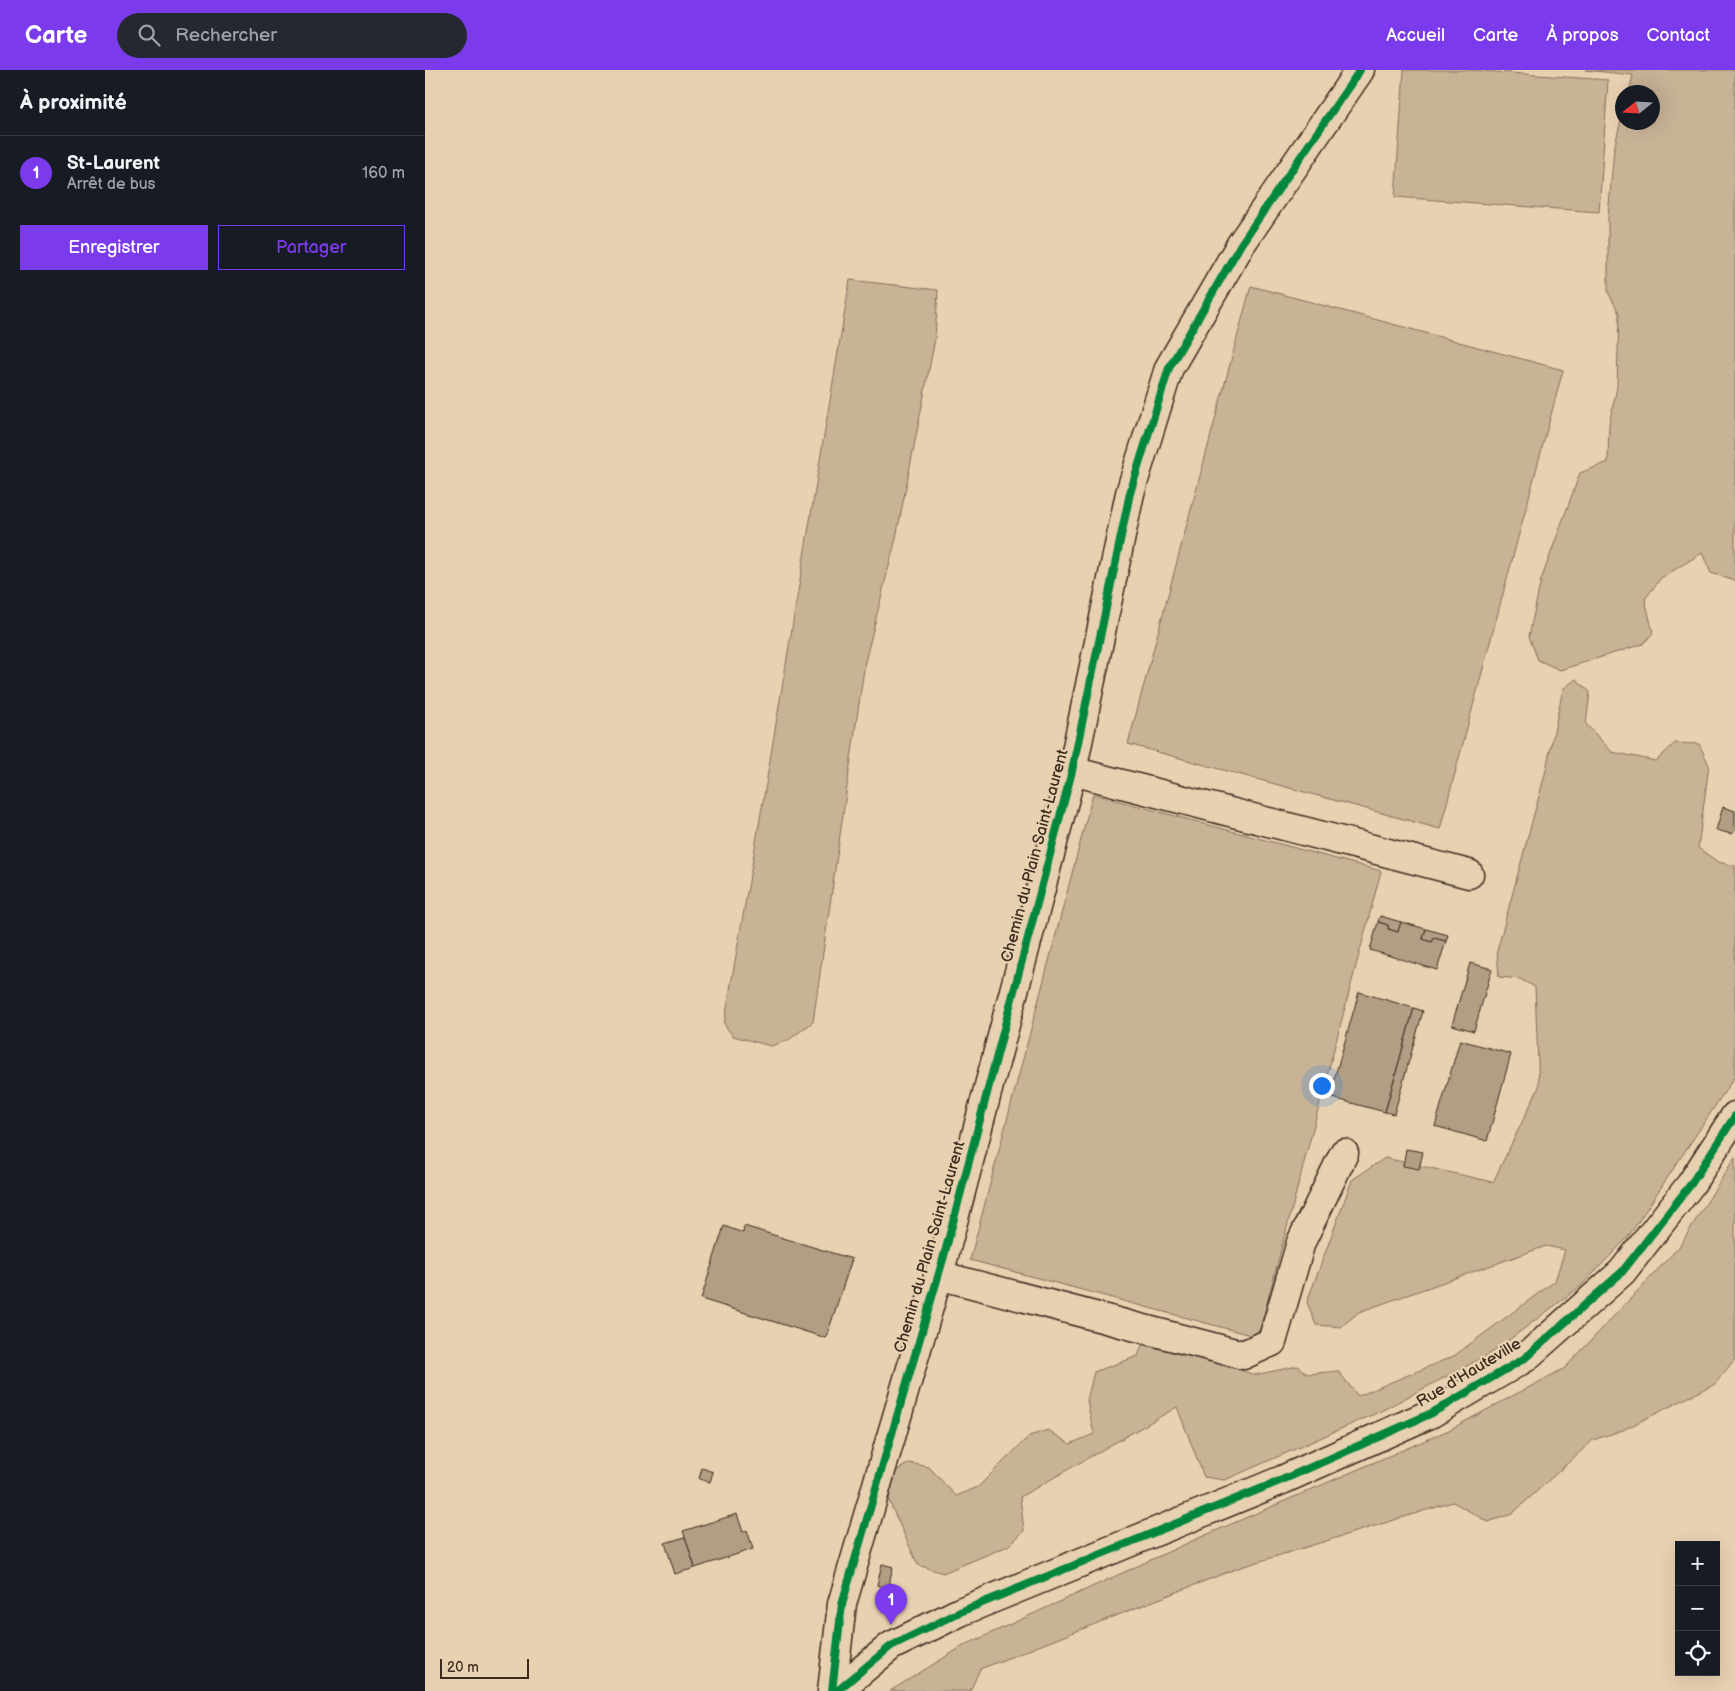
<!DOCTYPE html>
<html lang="fr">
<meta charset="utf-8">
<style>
:root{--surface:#171b24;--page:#242831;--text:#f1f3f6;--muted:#9ea1a6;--line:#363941;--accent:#7c3aed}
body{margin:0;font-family:"Balsamiq Sans",sans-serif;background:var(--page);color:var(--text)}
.controls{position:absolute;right:15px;bottom:15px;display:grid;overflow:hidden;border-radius:0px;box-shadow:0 5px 20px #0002}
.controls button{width:45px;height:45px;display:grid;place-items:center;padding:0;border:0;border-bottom:1px solid var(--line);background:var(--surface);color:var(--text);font:25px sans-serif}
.compass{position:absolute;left:1190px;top:15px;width:45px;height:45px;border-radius:50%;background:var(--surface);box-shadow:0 5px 20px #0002;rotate:252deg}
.scale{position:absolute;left:15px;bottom:12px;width:89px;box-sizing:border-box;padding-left:5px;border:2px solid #3b2a1e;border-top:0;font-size:14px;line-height:18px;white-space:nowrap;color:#3b2a1e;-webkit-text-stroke:4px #e8d1b1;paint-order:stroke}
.you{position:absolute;left:896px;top:1015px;width:18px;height:18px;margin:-12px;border:4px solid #fff;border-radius:50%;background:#1a73e8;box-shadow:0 0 0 8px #1a73e833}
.badge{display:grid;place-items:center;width:32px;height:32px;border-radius:50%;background:var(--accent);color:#fff;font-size:16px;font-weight:700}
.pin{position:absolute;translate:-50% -41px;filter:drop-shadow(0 1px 2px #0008)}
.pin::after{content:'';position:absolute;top:26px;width:18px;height:15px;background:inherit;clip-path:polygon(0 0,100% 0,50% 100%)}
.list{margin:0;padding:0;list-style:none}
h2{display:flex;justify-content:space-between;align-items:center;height:65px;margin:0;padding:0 20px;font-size:21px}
h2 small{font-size:16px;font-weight:400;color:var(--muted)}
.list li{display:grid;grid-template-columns:32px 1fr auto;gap:15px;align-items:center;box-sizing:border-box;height:75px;padding:0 20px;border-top:1px solid var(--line)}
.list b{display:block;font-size:19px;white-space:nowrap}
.list p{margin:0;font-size:16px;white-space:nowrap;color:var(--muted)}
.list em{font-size:16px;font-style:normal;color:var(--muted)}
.actions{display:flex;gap:10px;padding:15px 20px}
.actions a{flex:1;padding:11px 0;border:1px solid var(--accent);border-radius:0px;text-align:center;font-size:18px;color:var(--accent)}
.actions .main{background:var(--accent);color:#fff}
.icon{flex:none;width:28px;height:28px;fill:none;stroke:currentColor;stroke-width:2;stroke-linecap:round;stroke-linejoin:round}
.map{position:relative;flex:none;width:1310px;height:1621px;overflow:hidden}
header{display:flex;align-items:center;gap:30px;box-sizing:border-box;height:70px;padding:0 25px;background:var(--accent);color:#fff}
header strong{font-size:24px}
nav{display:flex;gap:28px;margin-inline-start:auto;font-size:18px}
.search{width:350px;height:45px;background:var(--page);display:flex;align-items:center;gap:12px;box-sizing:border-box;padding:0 18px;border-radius:28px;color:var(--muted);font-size:19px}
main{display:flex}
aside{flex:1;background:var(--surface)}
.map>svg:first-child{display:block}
.green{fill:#c9b397;stroke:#826e5a}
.building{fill:#b29e84;stroke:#3b2a1e}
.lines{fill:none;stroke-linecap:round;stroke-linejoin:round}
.minor-casing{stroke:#3b2a1e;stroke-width:31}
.minor{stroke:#e8d1b1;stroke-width:28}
.cycleway-casing{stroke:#e8d1b1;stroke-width:11}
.cycleway{stroke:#00873e;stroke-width:8}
.labels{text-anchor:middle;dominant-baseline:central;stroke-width:4.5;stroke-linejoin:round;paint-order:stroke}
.street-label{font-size:16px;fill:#3b2a1e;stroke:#e8d1b1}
</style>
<header>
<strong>Carte</strong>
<div class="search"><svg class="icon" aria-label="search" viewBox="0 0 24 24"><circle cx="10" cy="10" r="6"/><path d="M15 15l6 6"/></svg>Rechercher</div>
<nav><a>Accueil</a><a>Carte</a><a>À propos</a><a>Contact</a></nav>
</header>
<main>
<aside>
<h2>À proximité<small></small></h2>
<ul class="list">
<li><span class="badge">1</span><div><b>St-Laurent</b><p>Arrêt de bus</p></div><em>160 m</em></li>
</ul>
<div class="actions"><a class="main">Enregistrer</a><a>Partager</a></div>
</aside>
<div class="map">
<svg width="1310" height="1621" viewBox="0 0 1310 1621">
<rect width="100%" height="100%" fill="#e8d1b1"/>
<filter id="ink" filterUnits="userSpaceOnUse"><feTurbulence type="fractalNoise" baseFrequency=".02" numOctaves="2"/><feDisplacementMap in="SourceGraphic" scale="10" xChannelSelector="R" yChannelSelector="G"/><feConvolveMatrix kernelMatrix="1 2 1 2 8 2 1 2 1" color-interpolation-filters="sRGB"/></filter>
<g filter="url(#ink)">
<g class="green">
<polygon points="979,0 1042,0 1183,10 1174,142 970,127"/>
<polygon points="1160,0 1310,0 1310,511 1286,503 1277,483 1236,508 1220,529 1228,563 1218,574 1135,600 1113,590 1104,566 1116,510 1155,403 1183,392 1184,354 1192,317 1194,243 1183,222 1183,147 1189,79 1197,46 1198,52 1228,52 1228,22 1204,22 1208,5"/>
<polygon points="425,210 513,220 510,269 471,468 440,592 388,952 362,971 346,976 308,966 299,954 339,726"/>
<polygon points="826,216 1138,300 1015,759 703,674"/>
<polygon points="1151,609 1165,622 1161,654 1187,682 1231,691 1250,673 1274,674 1284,695 1273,778 1293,792 1310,796 1310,1006 1203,1167 1157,1215 1068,1282 954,1342 800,1410 779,1407 752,1337 595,1427 599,1461 583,1476 518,1503 493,1495 464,1431 469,1402 484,1393 504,1397 531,1426 553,1417 604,1366 623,1360 645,1374 669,1364 662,1330 669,1302 713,1286 720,1267 830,1305 873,1296 883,1304 913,1301 933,1326 1029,1286 1130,1211 1140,1180 1121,1176 934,1242 916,1257 891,1255 882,1232 927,1110 960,1088 1068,1112 1114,1017 1110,917 1095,909 1074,907 1072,881 1120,704 1138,619"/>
<polygon points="668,724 956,801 833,1267 545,1190"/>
<polygon points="1310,1087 1310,1289 1290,1314 1198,1360 1168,1370 1087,1444 1063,1452 1028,1432 813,1498 555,1599 545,1621 465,1621 538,1576 767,1471 1024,1360 1140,1298 1254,1177"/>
</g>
<g class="building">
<polygon points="1298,737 1310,741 1310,761 1306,764 1291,760"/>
<polygon points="955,846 976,852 973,862 963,859 963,855 953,852"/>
<polygon points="953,852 963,855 963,859 973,862 976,852 1001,859 998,869 1007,872 1009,868 1021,871 1012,900 945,880"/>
<polygon points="1001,859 1023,865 1021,871 1009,868 1007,872 998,869"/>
<polygon points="1045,893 1067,899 1049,961 1027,955"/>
<polygon points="934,922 989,938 960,1042 904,1027"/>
<polygon points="989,938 998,941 969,1044 960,1042"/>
<polygon points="1035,970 1086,984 1062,1071 1010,1056"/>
<polygon points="981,1079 998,1082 994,1099 978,1096"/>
<polygon points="299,1156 318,1163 319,1156 427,1189 401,1268 276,1229"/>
<polygon points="277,1398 288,1402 285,1412 274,1409"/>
<polygon points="312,1444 318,1462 322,1460 328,1479 270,1498 258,1461"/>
<polygon points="260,1467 270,1498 250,1504 240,1473"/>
<polygon points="457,1494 468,1497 463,1518 452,1515"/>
</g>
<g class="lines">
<g class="minor-casing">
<g id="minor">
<polyline points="647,701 1044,804"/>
<polyline points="513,1205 818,1285 847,1272 876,1172 919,1083"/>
<polyline points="407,1621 417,1534 519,1186 647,701 705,423 744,298 816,174 935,0"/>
<polyline points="412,1621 466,1576 535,1542 857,1410 1007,1343 1100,1288 1197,1202 1266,1114 1310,1046"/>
</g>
</g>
<use href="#minor" class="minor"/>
<g class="cycleway-casing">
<g id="cycleway">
<polyline points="407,1621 417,1534 519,1186 647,701 705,423 744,298 816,174 935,0"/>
<polyline points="412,1621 466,1576 535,1542 857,1410 1007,1343 1100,1288 1197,1202 1266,1114 1310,1046"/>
</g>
</g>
<use href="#cycleway" class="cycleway"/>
</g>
</g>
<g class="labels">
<g class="street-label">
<text transform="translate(610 786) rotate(-75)">Chemin du Plain Saint-Laurent</text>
<text transform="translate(505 1177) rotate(-74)">Chemin du Plain Saint-Laurent</text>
<text transform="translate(1044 1303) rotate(-31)">Rue d'Hauteville</text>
</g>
</g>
</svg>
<div class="controls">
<button>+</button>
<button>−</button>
<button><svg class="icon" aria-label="locate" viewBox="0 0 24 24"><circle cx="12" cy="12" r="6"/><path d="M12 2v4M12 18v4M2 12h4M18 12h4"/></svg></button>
</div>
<svg class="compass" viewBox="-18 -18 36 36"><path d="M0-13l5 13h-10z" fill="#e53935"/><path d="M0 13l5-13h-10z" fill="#9ea1a6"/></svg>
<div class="scale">20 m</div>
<div class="you"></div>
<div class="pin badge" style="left:466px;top:1555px">1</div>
</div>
</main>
